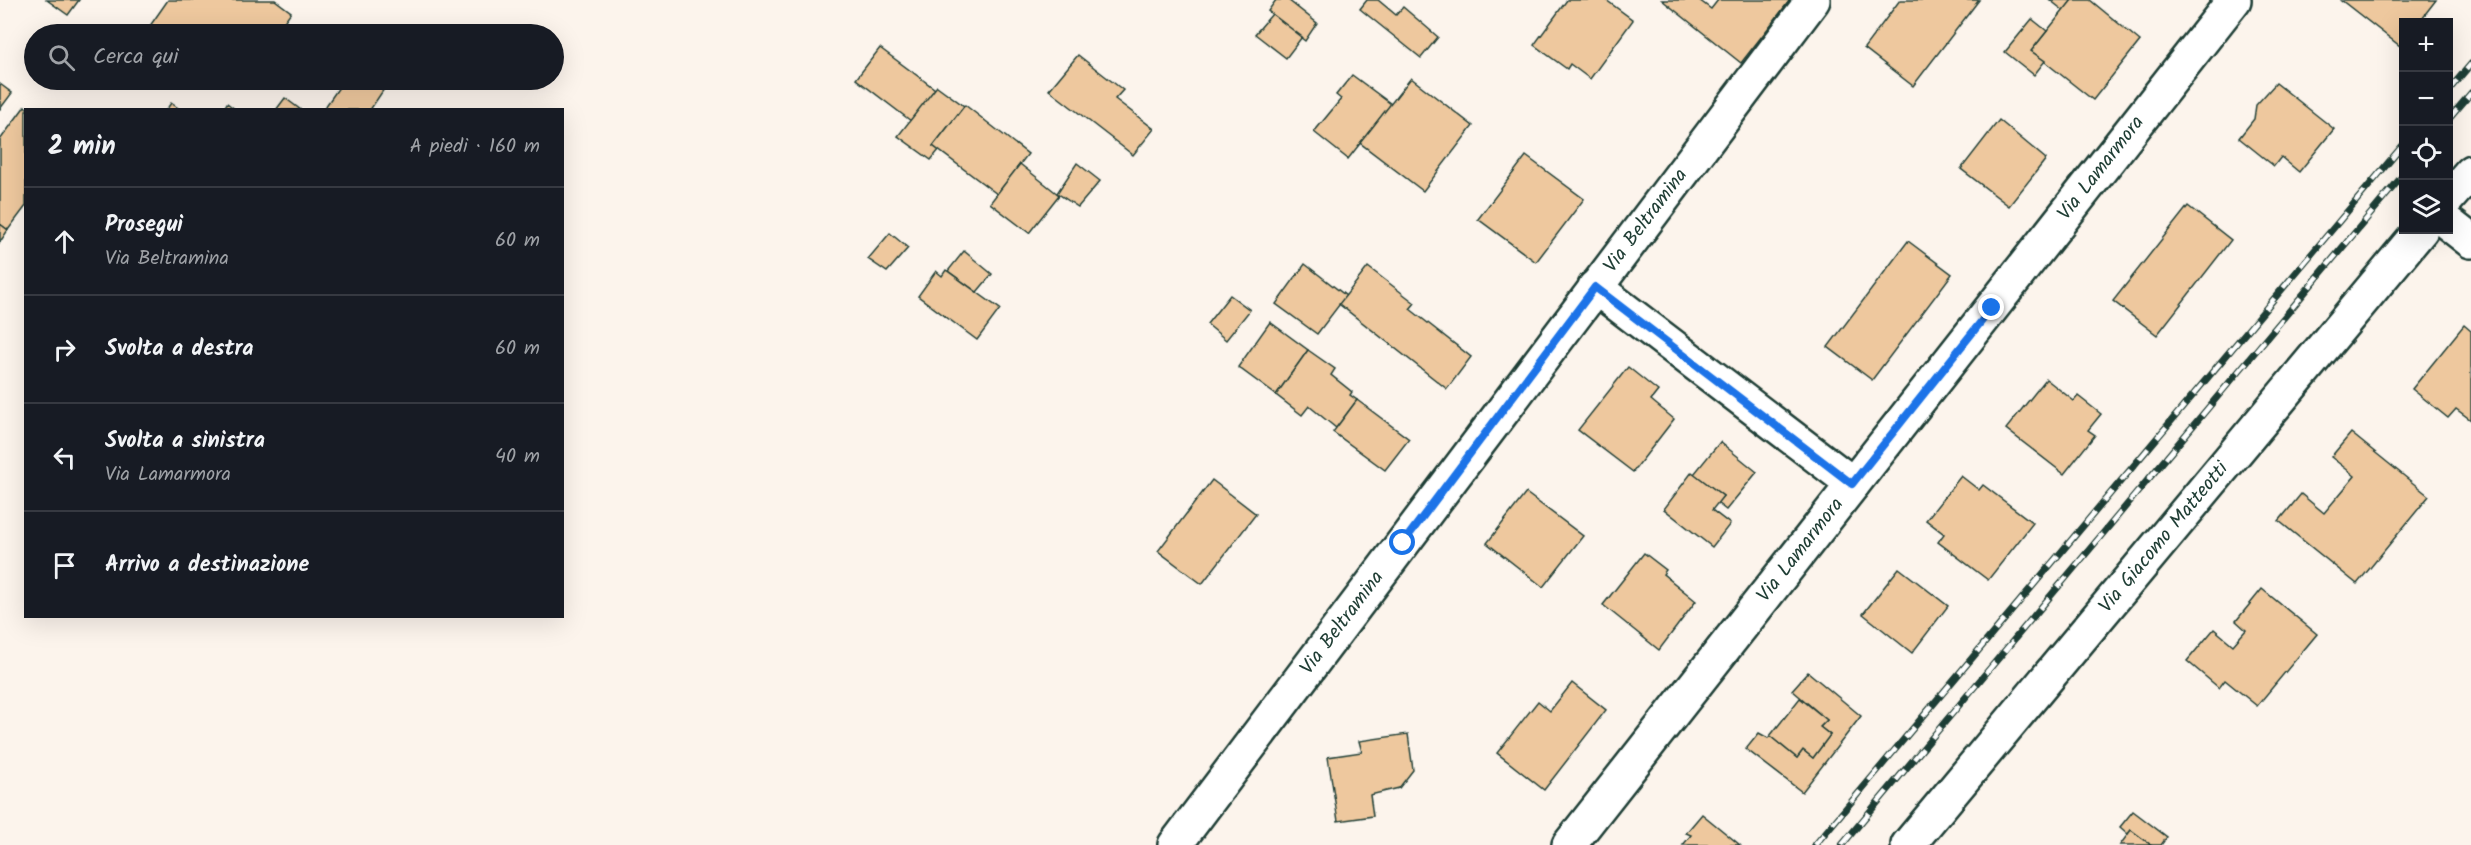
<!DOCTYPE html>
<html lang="it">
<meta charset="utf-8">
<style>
:root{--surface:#171b24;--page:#20242c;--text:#f1f3f6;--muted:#9ea1a6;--line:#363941}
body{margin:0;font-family:Kalam,sans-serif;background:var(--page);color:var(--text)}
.controls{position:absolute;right:18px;top:18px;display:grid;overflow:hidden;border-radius:0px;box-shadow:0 6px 24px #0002}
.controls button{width:54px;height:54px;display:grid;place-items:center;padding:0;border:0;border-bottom:2px solid var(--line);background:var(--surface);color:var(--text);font:30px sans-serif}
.stop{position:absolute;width:18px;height:18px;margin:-14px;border:4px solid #1a73e8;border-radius:50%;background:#fff}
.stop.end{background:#1a73e8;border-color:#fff;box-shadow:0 2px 6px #0008}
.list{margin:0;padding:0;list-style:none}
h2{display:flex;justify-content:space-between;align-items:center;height:78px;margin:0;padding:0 24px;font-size:26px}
h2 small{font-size:20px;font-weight:400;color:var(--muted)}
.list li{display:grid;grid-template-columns:39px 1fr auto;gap:18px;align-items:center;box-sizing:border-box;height:108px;padding:0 24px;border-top:2px solid var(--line)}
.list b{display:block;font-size:22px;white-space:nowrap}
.list p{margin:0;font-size:20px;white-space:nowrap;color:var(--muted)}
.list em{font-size:20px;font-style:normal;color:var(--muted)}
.icon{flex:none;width:33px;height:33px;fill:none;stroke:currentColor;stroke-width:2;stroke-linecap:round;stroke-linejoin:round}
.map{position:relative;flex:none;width:2471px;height:845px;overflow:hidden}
.search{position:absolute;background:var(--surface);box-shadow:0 6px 24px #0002;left:24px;top:24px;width:540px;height:66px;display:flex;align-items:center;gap:15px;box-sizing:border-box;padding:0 21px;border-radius:33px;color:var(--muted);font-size:22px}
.panel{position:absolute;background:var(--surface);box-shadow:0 6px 24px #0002;left:24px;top:108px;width:540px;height:510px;border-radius:0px}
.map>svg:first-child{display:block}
.building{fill:#eec89e;stroke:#1f3d34;stroke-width:1.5}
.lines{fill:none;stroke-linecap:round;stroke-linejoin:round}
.street-casing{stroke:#1f3d34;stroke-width:38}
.street{stroke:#fff;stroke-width:33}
.rail-casing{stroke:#1f3d34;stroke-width:7}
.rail{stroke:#fff;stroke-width:4.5;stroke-dasharray:14;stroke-linecap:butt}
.route{stroke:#1a73e8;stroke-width:8}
.labels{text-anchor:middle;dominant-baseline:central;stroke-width:6;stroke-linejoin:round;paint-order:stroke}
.street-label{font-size:20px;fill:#1f3d34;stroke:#fff}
</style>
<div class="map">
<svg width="2471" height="845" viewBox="0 0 2471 845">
<rect width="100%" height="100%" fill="#fcf4ec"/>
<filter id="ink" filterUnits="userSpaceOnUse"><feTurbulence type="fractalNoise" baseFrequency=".0167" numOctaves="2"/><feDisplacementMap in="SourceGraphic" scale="12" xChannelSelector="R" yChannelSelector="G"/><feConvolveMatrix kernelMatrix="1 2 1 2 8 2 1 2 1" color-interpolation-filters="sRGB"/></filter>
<g filter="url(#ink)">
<g class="building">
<polygon points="47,0 79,0 68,15"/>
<polygon points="168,0 275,0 291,12 275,34 147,34 145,33"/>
<polygon points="1276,0 1288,0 1317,23 1305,41 1268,11"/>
<polygon points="1367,0 1378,0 1396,15 1403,7 1438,37 1421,58 1360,9"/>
<polygon points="1567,0 1606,0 1633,20 1590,79 1570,64 1567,69 1534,45"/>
<polygon points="1662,0 1699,0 1711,9 1718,0 1790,0 1741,63"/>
<polygon points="1900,0 1979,0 1913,86 1864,48"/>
<polygon points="2050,0 2072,0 2064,11"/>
<polygon points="2072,0 2090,0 2140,41 2093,100 2031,51"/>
<polygon points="2341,0 2436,0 2419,22 2404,22 2404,42 2400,46"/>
<polygon points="1272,14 1302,37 1286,58 1255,34"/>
<polygon points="2032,19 2047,31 2031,51 2045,61 2034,75 2005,52"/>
<polygon points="880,48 935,89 911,121 856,79"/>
<polygon points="1078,55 1123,90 1115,99 1154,129 1133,155 1049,90"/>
<polygon points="1352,75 1391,104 1348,159 1314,132 1341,99 1336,95"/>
<polygon points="1411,78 1473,126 1423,191 1360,143"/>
<polygon points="226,80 242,80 237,87"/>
<polygon points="344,80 383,80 388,83 370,110 323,110"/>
<polygon points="2276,83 2334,129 2299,172 2281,157 2274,166 2239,138 2254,119 2256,105"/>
<polygon points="0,84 12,93 0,109"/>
<polygon points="937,86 964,106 933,146 939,150 931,160 898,136"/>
<polygon points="285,98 301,110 276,110"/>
<polygon points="171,103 181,110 166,110"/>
<polygon points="227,103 236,110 223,110"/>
<polygon points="965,105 1028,154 997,194 933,146"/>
<polygon points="25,106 29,110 26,110 26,206 8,230 0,224 0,140"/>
<polygon points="1999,120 2046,159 2009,206 1961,169"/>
<polygon points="1526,156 1584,199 1536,262 1478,219"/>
<polygon points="1077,163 1100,181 1078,207 1057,193"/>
<polygon points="1020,164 1059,195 1029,233 990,203"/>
<polygon points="2188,206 2231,240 2157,335 2113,301"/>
<polygon points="0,224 8,230 0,242"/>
<polygon points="890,233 908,248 887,272 868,259"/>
<polygon points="1908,241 1952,274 1872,380 1828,347"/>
<polygon points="964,251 992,274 977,292 948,271"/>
<polygon points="1305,264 1346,296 1317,334 1276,304"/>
<polygon points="1368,267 1415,303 1410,309 1471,357 1447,389 1339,304"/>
<polygon points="946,270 1000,309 977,340 918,296 936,271 942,276"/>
<polygon points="1230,295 1250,310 1226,340 1207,324"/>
<polygon points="1270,322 1308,350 1276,395 1238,367"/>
<polygon points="2464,325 2471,331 2471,420 2456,409 2448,418 2412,389"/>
<polygon points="1308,350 1335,369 1331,375 1352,392 1350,395 1357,400 1336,428 1309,406 1302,415 1276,395"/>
<polygon points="1628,367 1658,391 1651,400 1674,419 1633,472 1578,430"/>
<polygon points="2046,379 2074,401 2078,396 2101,414 2088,430 2095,435 2064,474 2006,429"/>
<polygon points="1357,400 1409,439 1385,470 1333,432"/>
<polygon points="2351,433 2429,496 2357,584 2279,521 2301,494 2324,513 2355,476 2331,457"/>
<polygon points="1720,442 1757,472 1726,510 1717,503 1723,496 1694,474"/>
<polygon points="1692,472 1723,496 1712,510 1730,524 1712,547 1664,509"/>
<polygon points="1961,476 1979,490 1983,485 2033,523 1988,580 1938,542 1944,534 1926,520"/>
<polygon points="1212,480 1256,514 1202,584 1158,551"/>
<polygon points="1526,493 1583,536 1543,587 1487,543"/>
<polygon points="1644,553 1666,570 1663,574 1696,601 1659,650 1603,605"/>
<polygon points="1899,568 1948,606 1912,653 1863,614"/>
<polygon points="2262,589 2317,634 2257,706 2225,680 2219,688 2187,661 2214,629 2233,645 2246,630 2236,621"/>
<polygon points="1808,672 1861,716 1802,792 1746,749 1759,733 1768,738 1770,736 1797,758 1803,750 1813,758 1830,735 1820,727 1827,720 1792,690"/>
<polygon points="1572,683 1606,710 1544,790 1497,753 1538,701 1550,711"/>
<polygon points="1800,698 1827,720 1820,727 1830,735 1813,758 1803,750 1797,758 1770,736"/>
<polygon points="1408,734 1413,770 1399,788 1370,795 1373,816 1338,821 1328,757 1362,752 1359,741"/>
<polygon points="2133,811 2167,837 2161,845 2151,845 2131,830 2128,834 2120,827"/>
<polygon points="1702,814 1740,845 1683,845 1691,835 1686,833"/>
<polygon points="2131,830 2151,845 2120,845"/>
</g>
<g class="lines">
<g class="street-casing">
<g id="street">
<polyline points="2448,198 2471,172"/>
<polyline points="2448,223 2471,241"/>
<polyline points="1595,287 1853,484"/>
<path id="s1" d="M 1175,845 L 1813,0"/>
<path id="s2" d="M 1569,845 L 2234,0"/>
<path id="s3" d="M 1908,845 L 2421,230"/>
</g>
</g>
<use href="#street" class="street"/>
<g class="rail-casing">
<g id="rail">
<polyline points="2448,91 2471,64"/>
<polyline points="2448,120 2471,93"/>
<polyline points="1815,845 2404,144"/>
<polyline points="1842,845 2404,174"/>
</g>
</g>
<use href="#rail" class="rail"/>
</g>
</g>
<g class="lines" filter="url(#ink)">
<polyline class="route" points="1403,543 1595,287 1852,484 1992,308"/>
</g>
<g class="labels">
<g class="street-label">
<text stroke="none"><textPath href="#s2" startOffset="861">Via Lamarmora</textPath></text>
<text stroke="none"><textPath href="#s1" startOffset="782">Via Beltramina</textPath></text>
<text stroke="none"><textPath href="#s3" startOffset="400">Via Giacomo Matteotti</textPath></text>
<text stroke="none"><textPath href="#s2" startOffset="375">Via Lamarmora</textPath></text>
<text stroke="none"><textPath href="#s1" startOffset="278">Via Beltramina</textPath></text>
</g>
</g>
</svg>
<div class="controls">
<button>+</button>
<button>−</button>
<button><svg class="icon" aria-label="locate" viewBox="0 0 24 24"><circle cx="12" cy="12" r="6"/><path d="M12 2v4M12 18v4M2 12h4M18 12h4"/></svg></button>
<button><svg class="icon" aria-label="layers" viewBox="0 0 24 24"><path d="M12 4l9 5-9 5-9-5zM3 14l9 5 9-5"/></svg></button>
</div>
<div class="stop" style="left:1403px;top:543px"></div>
<div class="stop end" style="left:1992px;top:308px"></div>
<div class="search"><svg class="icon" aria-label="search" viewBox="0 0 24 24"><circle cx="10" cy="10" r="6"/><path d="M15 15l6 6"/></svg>Cerca qui</div>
<section class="panel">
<h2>2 min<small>A piedi · 160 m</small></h2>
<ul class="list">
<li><svg class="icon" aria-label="ahead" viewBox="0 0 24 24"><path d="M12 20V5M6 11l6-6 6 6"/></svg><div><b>Prosegui</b><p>Via Beltramina</p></div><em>60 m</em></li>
<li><svg class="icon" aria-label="right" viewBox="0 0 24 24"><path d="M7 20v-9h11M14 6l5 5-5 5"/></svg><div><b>Svolta a destra</b></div><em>60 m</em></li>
<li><svg class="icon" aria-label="left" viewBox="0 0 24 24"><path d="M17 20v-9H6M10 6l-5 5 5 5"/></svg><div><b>Svolta a sinistra</b><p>Via Lamarmora</p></div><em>40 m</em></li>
<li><svg class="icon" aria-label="arrive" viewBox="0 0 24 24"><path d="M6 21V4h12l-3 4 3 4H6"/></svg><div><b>Arrivo a destinazione</b></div></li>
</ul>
</section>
</div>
